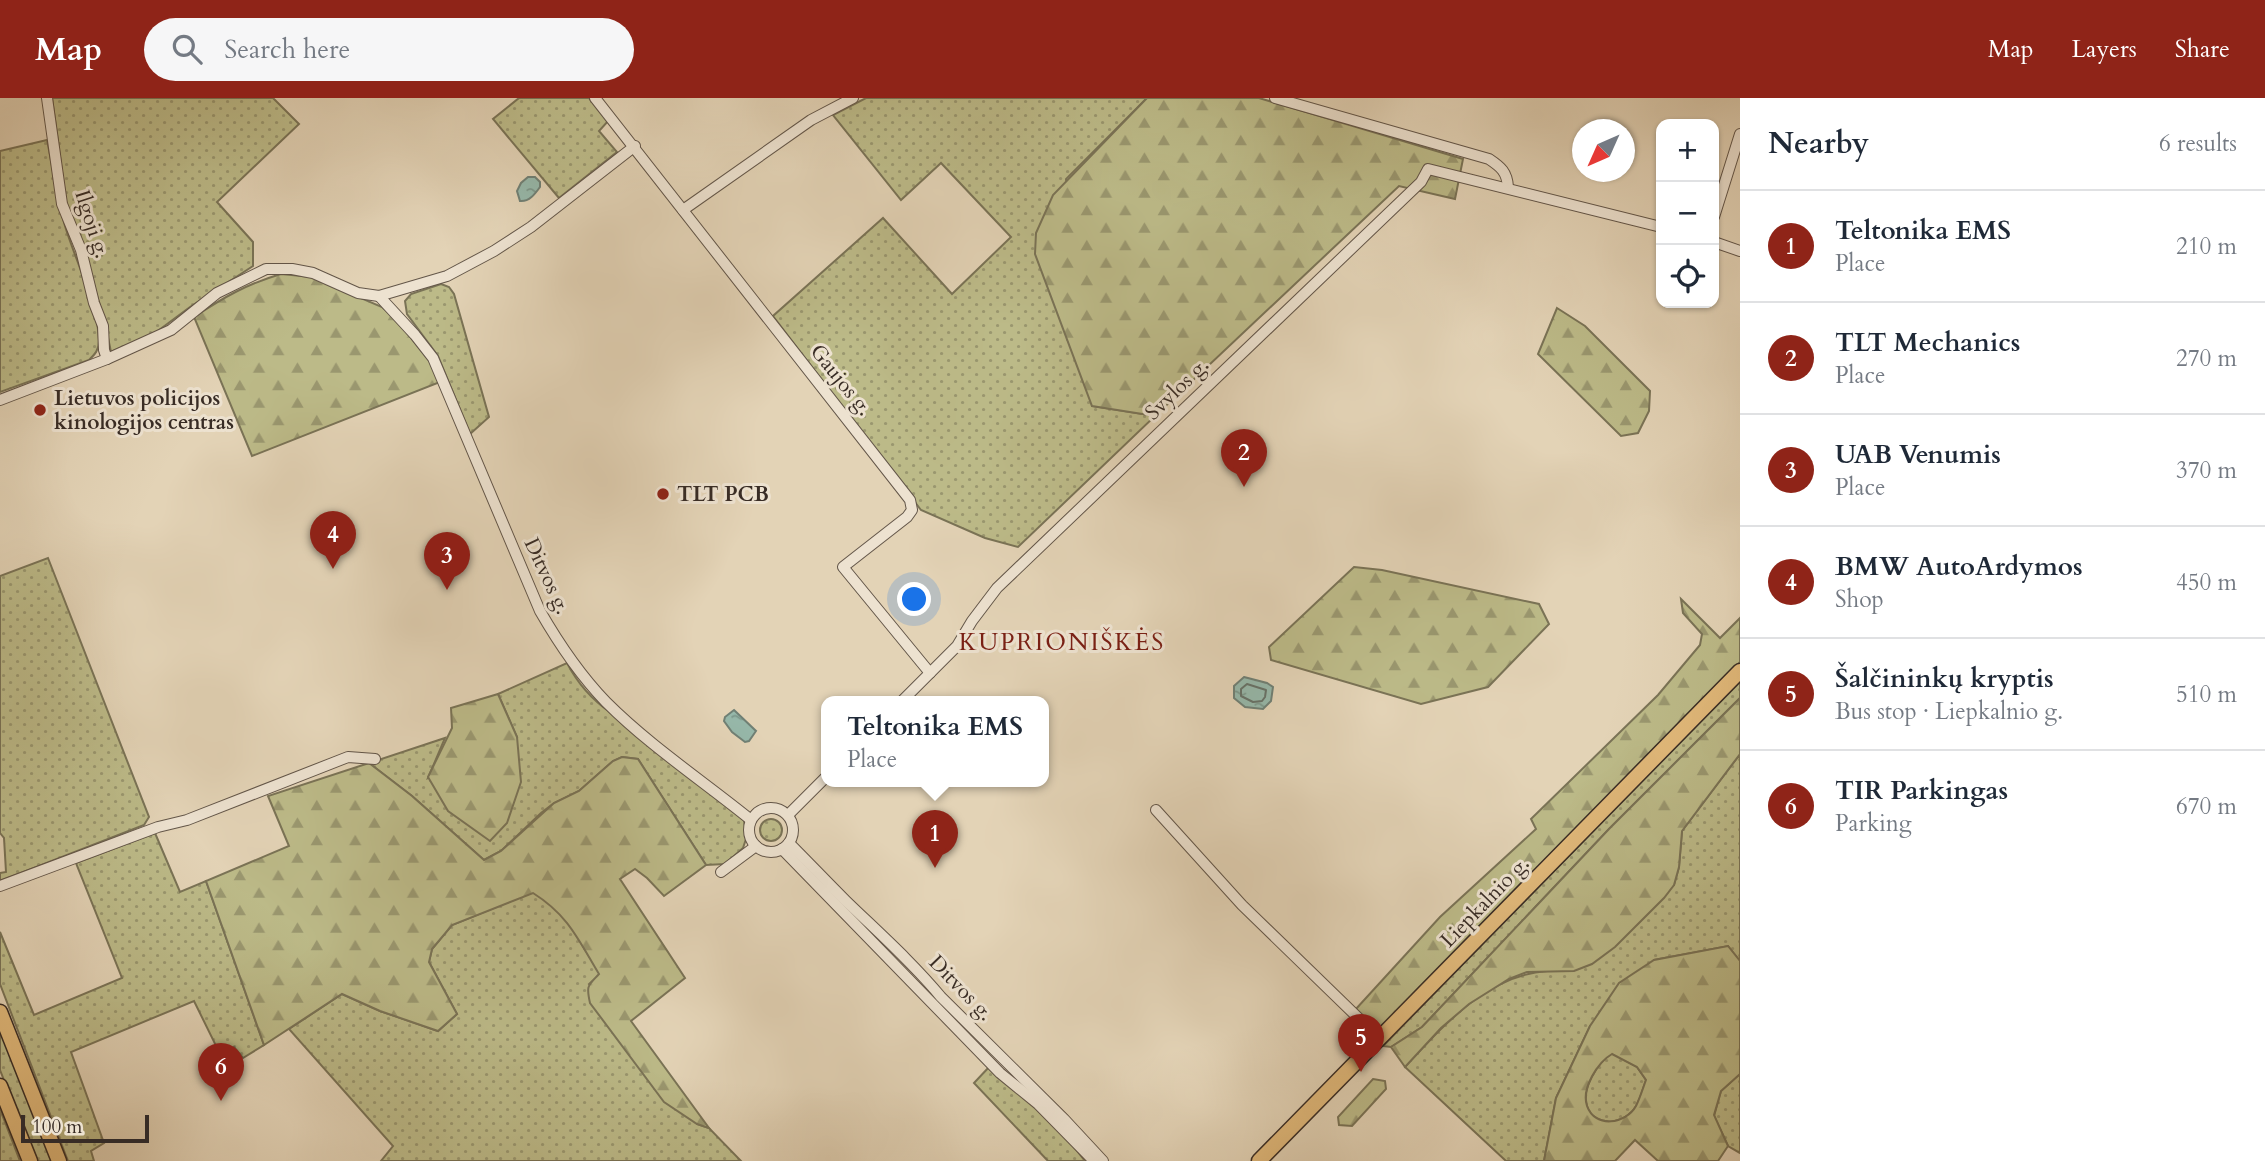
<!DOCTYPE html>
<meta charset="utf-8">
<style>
:root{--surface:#fff;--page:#f6f6f7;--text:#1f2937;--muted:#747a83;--line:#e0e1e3;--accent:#8f2418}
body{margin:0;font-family:Cardo,serif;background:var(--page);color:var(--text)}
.controls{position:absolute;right:21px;top:21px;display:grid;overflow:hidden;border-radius:14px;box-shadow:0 2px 5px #0004}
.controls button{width:63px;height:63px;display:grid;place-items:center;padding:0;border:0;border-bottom:2px solid var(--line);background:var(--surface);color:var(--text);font:35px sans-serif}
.compass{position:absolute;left:1572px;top:21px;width:63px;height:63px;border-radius:50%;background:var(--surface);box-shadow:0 2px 5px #0004;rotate:225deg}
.scale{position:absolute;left:21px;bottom:18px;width:128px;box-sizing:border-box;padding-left:7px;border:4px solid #382c25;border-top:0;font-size:19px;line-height:24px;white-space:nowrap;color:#382c25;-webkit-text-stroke:5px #ede2d0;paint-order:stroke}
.you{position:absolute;left:915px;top:502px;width:24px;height:24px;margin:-18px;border:5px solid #fff;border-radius:50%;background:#1a73e8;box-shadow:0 0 0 10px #1a73e833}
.badge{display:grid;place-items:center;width:46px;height:46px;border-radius:50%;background:var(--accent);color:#fff;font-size:23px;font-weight:700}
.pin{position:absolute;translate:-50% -58px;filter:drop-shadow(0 2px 4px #0008)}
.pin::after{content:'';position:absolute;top:37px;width:24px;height:21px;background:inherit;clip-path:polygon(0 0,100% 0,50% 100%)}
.popup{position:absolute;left:821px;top:598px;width:228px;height:91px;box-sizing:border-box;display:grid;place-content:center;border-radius:14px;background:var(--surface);filter:drop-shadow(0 2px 5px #0005);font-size:23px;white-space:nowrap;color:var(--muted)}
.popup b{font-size:26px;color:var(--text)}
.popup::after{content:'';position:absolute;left:50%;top:100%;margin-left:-14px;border:14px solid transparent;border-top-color:var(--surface)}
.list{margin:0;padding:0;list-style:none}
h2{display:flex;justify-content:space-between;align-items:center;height:91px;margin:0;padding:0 28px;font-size:30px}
h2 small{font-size:23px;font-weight:400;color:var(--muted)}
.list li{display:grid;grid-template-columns:46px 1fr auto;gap:21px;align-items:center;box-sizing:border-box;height:112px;padding:0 28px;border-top:2px solid var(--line)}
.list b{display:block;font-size:26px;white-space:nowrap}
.list p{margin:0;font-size:23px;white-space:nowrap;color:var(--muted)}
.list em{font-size:23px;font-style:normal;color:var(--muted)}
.icon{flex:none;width:38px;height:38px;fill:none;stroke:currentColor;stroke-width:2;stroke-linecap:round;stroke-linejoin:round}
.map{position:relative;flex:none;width:1740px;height:1063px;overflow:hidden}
header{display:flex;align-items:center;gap:42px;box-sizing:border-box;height:98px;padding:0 35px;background:var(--accent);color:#fff}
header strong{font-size:33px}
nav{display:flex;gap:38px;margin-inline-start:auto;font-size:24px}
.search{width:490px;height:63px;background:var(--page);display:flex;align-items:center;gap:18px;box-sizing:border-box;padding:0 24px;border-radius:38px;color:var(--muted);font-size:26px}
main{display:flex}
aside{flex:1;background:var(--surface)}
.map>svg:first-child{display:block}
.grass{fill:url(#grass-dots);stroke:#7a7356;stroke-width:2}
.forest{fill:url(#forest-firs);stroke:#7a7356;stroke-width:2;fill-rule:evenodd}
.water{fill:url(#water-ripples);stroke:#708075;stroke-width:2}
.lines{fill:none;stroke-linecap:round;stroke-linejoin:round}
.shore{stroke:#677268;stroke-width:2}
.minor-casing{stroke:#635649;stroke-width:12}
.highway-casing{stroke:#382c25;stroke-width:17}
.minor{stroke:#ede2d0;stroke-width:10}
.highway{stroke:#e2ba7b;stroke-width:14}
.poi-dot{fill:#8f2418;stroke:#ede2d0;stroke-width:2.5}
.labels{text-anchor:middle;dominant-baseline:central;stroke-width:6;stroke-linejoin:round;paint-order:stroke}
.street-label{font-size:21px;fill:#382c25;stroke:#ede2d0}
.poi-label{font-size:21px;font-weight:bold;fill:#382c25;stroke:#ede2d0;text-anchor:start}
.quarter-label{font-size:24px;letter-spacing:2px;fill:#7a1f14;stroke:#ede2d0}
</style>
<header>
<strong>Map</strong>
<div class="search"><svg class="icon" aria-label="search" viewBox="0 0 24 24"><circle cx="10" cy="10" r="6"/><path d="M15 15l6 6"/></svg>Search here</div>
<nav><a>Map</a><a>Layers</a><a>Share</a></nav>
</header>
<main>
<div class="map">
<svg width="1740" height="1063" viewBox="0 0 1740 1063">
<defs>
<pattern id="grass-dots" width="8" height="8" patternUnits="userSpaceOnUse" patternTransform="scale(1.75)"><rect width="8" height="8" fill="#bcba88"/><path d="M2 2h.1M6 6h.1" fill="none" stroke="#9a976f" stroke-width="1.8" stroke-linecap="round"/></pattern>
<pattern id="forest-firs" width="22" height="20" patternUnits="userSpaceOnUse" patternTransform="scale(1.75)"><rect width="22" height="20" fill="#bcba88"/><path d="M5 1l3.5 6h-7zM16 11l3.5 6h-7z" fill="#9a976f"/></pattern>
<pattern id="water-ripples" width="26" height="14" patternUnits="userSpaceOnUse" patternTransform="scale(1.75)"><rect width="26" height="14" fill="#96b8aa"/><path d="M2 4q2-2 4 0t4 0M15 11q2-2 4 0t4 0" fill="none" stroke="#7b968a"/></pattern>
</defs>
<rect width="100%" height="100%" fill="#e3d3b6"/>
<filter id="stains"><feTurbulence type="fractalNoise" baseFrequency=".00286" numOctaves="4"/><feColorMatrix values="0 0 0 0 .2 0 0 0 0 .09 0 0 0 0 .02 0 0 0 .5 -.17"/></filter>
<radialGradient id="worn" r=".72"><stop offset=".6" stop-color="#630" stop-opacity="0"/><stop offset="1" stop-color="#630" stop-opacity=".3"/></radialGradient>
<g class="grass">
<polygon points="52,0 273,0 299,26 217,104 253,144 253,168 190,209 155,235 111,254 105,225 80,140 67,110"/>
<polygon points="519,0 589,0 609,22 599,33 617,54 559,100 493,21"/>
<polygon points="866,0 1147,0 1066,81 1092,308 1155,318 1018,449 985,440 921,412 773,218 883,120 952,196 1011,139 941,65 901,102 833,17"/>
<path d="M 47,42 C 53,71 57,101 65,128 C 75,161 99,211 99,243 C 99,252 95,256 89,262 L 0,294 L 0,53 Z"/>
<polygon points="441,186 449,189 454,196 489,319 470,336 438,258 407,216 405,203 411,196"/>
<polygon points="48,460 149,719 144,727 0,783 0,775 6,774 4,740 0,735 0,478"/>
<path d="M 567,565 C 578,586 591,601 610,614 L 744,722 L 746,741 L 743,750 L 725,766 L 706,767 L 638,661 L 622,659 L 613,663 L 579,693 L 554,705 L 541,715 L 501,753 L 484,762 L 412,698 L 369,665 L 445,640 L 428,680 L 517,639 L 498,596 Z"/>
<polygon points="1740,582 1740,600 1609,731 1422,929 1391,949 1383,948"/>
<path d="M 1740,656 L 1740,863 L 1728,848 L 1654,862 L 1590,928 L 1556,1000 L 1544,1063 L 1506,1063 L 1405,969 C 1443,928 1487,877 1547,873 L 1674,787 L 1679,769 L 1682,733 Z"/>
<circle cx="771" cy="732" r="11"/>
<polygon points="155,735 180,794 206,783 264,947 243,960 234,949 220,956 194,903 71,954 104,1045 91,1053 94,1063 68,1063 0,886 0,834 34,917 122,880 76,765"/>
<polygon points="533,794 552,806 565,819 600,876 589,886 697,1026 709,1030 741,1063 381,1063 393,1048 289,931 342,896 380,913 438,933 457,916 429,864 432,851 452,827"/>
<polygon points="0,927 54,1063 36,1063 0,972"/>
<path d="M 1612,955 L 1637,969 L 1646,982 C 1643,990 1641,1000 1636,1008 C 1626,1026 1595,1031 1587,1008 C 1581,990 1598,965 1612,955 Z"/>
<polygon points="990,968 1060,1031 1085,1063 1048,1063 974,985"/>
<polygon points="1740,976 1740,1055 1728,1048 1714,1018 1721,993"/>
<polygon points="0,1012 3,1019 20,1063 0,1063"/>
</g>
<g class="forest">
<polygon points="1147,0 1259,0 1463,61 1455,101 1399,88 1155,318 1092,308 1035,156 1036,135 1053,97"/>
<path d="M 281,176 L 312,179 L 382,209 L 396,221 L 429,262 L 440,284 L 252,358 L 194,219 C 224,199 247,186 281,176 Z"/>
<polygon points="1557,210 1585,228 1650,293 1649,313 1638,335 1621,338 1538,256"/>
<polygon points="1354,469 1382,472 1539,506 1549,526 1488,589 1421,606 1271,562 1269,549"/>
<path d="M 1681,501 L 1720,540 L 1740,520 L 1740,564 L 1384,928 C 1371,932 1364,921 1355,912 L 1440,819 L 1536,731 L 1531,721 L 1658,597 L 1700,547 L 1702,536 L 1683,515 Z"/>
<polygon points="498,596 517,639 521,684 507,725 490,743 448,713 428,679 452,630 451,610"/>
<polygon points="1740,600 1740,656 1682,733 1679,769 1674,787 1664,800 1615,849 1592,866 1574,873 1527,874 1509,881 1469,906 1441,930 1405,969 1391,949 1422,929 1609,731"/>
<path d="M 622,659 L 638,661 L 706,767 L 664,798 L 647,780 L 635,771 L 620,781 L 685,880 L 631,923 L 709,1030 L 697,1026 L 664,1004 L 590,905 C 586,887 588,888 599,876 C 578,841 568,817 533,795 L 452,827 L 432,851 L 429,864 L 457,916 L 438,933 L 380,913 L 342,896 L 264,947 L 206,783 L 289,748 L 268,698 L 369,665 L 412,698 L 484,762 L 501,753 L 554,705 L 579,693 L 613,663 Z"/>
<path d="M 1728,848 L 1740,863 L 1740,976 L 1721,993 L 1714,1017 L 1728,1048 L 1718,1063 L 1658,1063 L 1635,1042 L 1615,1063 L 1544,1063 L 1556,1000 L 1590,928 L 1619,885 L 1654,862 ZM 1612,956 L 1637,969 L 1646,982 C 1643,990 1640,1000 1636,1008 C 1626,1026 1595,1031 1587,1008 C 1581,990 1598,964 1612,956 Z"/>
<polygon points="1373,981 1385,983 1386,991 1352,1028 1339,1027 1338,1019"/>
</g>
<g class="water">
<path d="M 528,79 L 535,79 L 540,84 L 540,89 C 535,96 529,104 520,103 L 517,93 L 521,85 Z"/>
<polygon points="1244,579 1267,585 1273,589 1271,603 1263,611 1245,609 1234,600 1234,588"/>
<polygon points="734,612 756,633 749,643 745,644 732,634 724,623 725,619"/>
</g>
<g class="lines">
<polygon class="shore" points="1247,586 1266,592 1265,599 1262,603 1253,604 1241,598 1241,591"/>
<g class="minor-casing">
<g id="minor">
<polyline points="47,0 62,106 81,152 94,205 103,228 104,252 107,261"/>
<polyline points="595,0 910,402 912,412 907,419 843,469 930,575"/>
<path d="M 1275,0 L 1489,61 C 1501,69 1507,74 1508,89"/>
<polyline points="683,112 811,22 853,0"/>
<polyline points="1714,119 1740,36"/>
<polyline points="1714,144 1740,153"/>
<path d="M 379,198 L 415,237 L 433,260 L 540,513 C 559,546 580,577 606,604 C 650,648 703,683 751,722"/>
<polyline points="0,302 107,261 171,232 217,195 266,171 292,171 313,175 358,195 379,198 447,178 494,153 531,129 635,48"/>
<polyline points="901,604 957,548 972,523 997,490 1421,84 1428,71 1661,129"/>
<circle cx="771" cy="732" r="22"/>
<polyline points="1156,712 1242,807 1380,941"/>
<polyline points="788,717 827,678"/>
<path d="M 789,745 C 808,764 827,784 846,803 C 878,834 912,864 941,899 L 1064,1021 L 1103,1063"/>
<polyline points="782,751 1000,975 1038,1006 1094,1063"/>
<polyline points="721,774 756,748"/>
<polyline points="0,788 158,729 187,722 348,659 375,661"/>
</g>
</g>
<g class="highway-casing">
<g id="highway">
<polyline points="0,914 59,1063"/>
<polyline points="0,988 30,1063"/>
<polyline points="1259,1063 1740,573"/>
</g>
</g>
<use href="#minor" class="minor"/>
<use href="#highway" class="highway"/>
</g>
<g class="poi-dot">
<circle cx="40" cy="312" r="7"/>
<circle cx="663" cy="396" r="7"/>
</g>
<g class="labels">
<g class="street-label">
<text transform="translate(92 126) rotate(72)">Ilgoji g.</text>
<text transform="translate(841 282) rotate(51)">Gaujos g.</text>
<text transform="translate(1177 291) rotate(-44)">Svylos g.</text>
<text transform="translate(547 478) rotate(65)">Ditvos g.</text>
<text transform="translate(1485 804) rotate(-46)">Liepkalnio g.</text>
<text transform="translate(961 890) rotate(46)">Ditvos g.</text>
</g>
<g class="poi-label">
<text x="54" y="300">Lietuvos policijos<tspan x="54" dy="24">kinologijos centras</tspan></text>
<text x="677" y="396">TLT PCB</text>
</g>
<g class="quarter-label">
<text x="1062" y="544">KUPRIONIŠKĖS</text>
</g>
</g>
<rect width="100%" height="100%" filter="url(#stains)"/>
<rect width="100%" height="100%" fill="url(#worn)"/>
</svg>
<div class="controls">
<button>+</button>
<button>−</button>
<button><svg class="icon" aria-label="locate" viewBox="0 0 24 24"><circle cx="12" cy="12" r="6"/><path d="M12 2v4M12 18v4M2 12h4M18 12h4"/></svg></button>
</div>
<svg class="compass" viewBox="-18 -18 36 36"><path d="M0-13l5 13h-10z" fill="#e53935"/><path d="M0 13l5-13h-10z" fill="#747a83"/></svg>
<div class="scale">100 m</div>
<div class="you"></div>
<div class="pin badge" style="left:935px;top:770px">1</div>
<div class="popup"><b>Teltonika EMS</b>Place</div>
<div class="pin badge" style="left:1244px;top:389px">2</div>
<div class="pin badge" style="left:447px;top:492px">3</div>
<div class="pin badge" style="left:333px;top:471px">4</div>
<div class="pin badge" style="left:1361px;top:974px">5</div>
<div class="pin badge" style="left:221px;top:1003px">6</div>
</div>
<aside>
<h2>Nearby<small>6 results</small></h2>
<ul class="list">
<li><span class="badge">1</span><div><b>Teltonika EMS</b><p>Place</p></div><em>210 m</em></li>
<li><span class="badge">2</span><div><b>TLT Mechanics</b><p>Place</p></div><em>270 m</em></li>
<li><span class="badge">3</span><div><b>UAB Venumis</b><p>Place</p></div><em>370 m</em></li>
<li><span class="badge">4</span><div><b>BMW AutoArdymos</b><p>Shop</p></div><em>450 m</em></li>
<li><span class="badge">5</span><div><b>Šalčininkų kryptis</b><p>Bus stop · Liepkalnio g.</p></div><em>510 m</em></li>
<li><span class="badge">6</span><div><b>TIR Parkingas</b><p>Parking</p></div><em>670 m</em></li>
</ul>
</aside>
</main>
